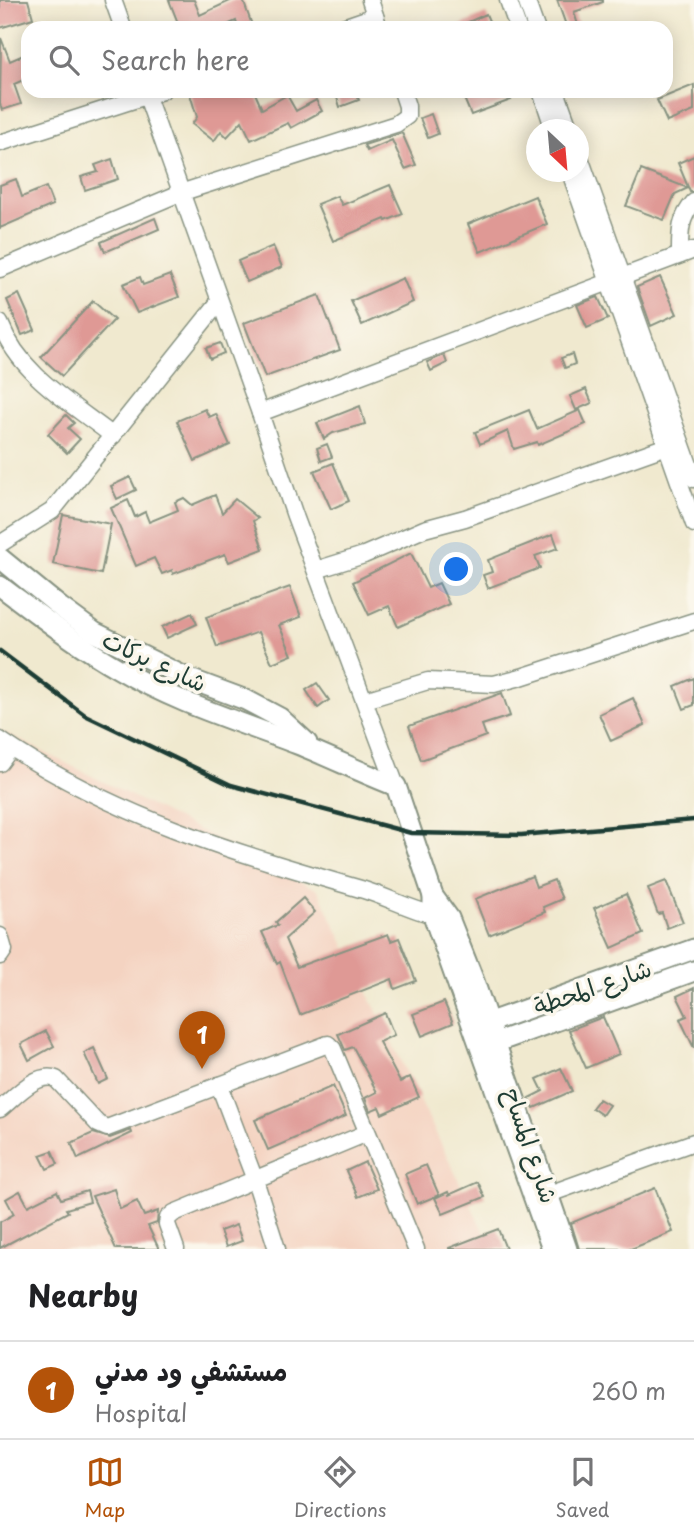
<!DOCTYPE html>
<meta charset="utf-8">
<style>
:root{--surface:#fff;--page:#f6f6f6;--text:#202124;--muted:#757577;--line:#e0e0e0;--accent:#b45309}
body{margin:0;font-family:"Playpen Sans","Playpen Sans Arabic",sans-serif;background:var(--page);color:var(--text)}
.compass{position:absolute;left:526px;top:119px;width:63px;height:63px;border-radius:50%;background:var(--surface);box-shadow:0 4px 18px #0003;rotate:154deg}
.you{position:absolute;left:457px;top:570px;width:24px;height:24px;margin:-18px;border:5px solid #fff;border-radius:50%;background:#1a73e8;box-shadow:0 0 0 10px #1a73e833}
.badge{display:grid;place-items:center;width:46px;height:46px;border-radius:50%;background:var(--accent);color:#fff;font-size:23px;font-weight:700}
.pin{position:absolute;translate:-50% -58px;filter:drop-shadow(0 2px 4px #0008)}
.pin::after{content:'';position:absolute;top:37px;width:24px;height:21px;background:inherit;clip-path:polygon(0 0,100% 0,50% 100%)}
.list{margin:0;padding:0;list-style:none}
h2{display:flex;justify-content:space-between;align-items:center;height:91px;margin:0;padding:0 28px;font-size:30px}
h2 small{font-size:23px;font-weight:400;color:var(--muted)}
.list li{display:grid;grid-template-columns:46px 1fr auto;gap:21px;align-items:center;box-sizing:border-box;height:98px;padding:0 28px;border-top:2px solid var(--line)}
.list b{display:block;font-size:26px;white-space:nowrap}
.list p{margin:0;font-size:23px;white-space:nowrap;color:var(--muted)}
.list em{font-size:23px;font-style:normal;color:var(--muted)}
.icon{flex:none;width:38px;height:38px;fill:none;stroke:currentColor;stroke-width:2;stroke-linecap:round;stroke-linejoin:round}
.map{position:relative;flex:none;width:694px;height:1249px;overflow:hidden}
.search{position:absolute;background:var(--surface);box-shadow:0 4px 18px #0003;left:21px;right:21px;top:21px;height:77px;display:flex;align-items:center;gap:18px;box-sizing:border-box;padding:0 24px;border-radius:21px;color:var(--muted);font-size:26px}
.sheet{height:189px;background:var(--surface)}
nav{display:flex;justify-content:space-around;align-items:center;box-sizing:border-box;height:98px;border-top:2px solid var(--line);background:var(--surface);font-size:19px;color:var(--muted)}
nav a{display:grid;justify-items:center;gap:4px}
nav .on{color:var(--accent)}
.map>svg:first-child{display:block}
.built{fill:#f4d3c1}
.building{fill:#df9995}
.lines{fill:none;stroke-linecap:round;stroke-linejoin:round}
.minor-casing{stroke:#889382;stroke-width:19}
.major-casing{stroke:#889382;stroke-width:23}
.minor{stroke:#fff;stroke-width:16}
.major{stroke:#fff;stroke-width:19}
.rail{stroke:#1f3d34;stroke-width:4.5}
.labels{text-anchor:middle;dominant-baseline:central;stroke-width:7;stroke-linejoin:round;paint-order:stroke}
.street-label{font-size:24px;fill:#1f3d34;stroke:#fbf7ec}
</style>
<div class="map">
<svg width="694" height="1249" viewBox="0 0 694 1249">
<rect width="100%" height="100%" fill="#fbf7ec"/>
<filter id="ink" filterUnits="userSpaceOnUse"><feTurbulence type="fractalNoise" baseFrequency=".0143" numOctaves="2"/><feDisplacementMap in="SourceGraphic" scale="14" xChannelSelector="R" yChannelSelector="G"/><feConvolveMatrix kernelMatrix="1 2 1 2 8 2 1 2 1" color-interpolation-filters="sRGB"/></filter>
<filter id="wash" filterUnits="userSpaceOnUse"><feTurbulence type="fractalNoise" baseFrequency=".00686" numOctaves="4" result="noise"/><feDisplacementMap in="SourceGraphic" scale="28" xChannelSelector="R" yChannelSelector="G"/><feGaussianBlur stdDeviation="1.57" result="paint"/><feColorMatrix in="noise" values="0 0 0 0 0 0 0 0 0 0 0 0 0 0 0 0 0 1.4 0 .05"/><feComposite in="paint" operator="in"/></filter>
<g filter="url(#wash)">
<rect width="100%" height="100%" fill="#f0e9cf"/>
<polygon class="built" points="0,730 318,890 492,1249 0,1249"/>
<g id="blocks">
<g class="building">
<polygon points="0,0 28,0 33,18 0,28"/>
<polygon points="169,0 194,0 200,15 232,0 243,0 253,28 238,28 236,21 221,28 180,28"/>
<polygon points="557,0 603,0 603,2 574,12 578,25 567,28"/>
<polygon points="486,14 492,28 455,28"/>
<polygon points="1,38 10,61 28,53 28,78 14,84 21,104 2,110 0,104"/>
<polygon points="694,85 694,111 667,122 657,100"/>
<polygon points="189,91 254,91 262,109 287,95 296,111 316,100 322,111 291,128 288,123 251,140 242,121 227,137 221,131 214,141 192,124 197,117"/>
<polygon points="335,91 355,91 359,100 340,107"/>
<polygon points="476,91 507,91 511,100 471,115 463,96"/>
<polygon points="431,114 438,134 428,138 420,118"/>
<polygon points="402,133 416,165 405,169 392,140 367,151 364,145"/>
<polygon points="694,156 694,192 690,192 678,163"/>
<polygon points="112,159 118,179 85,190 81,177 98,172 95,165"/>
<polygon points="641,170 688,188 675,194 664,220 626,206"/>
<polygon points="16,179 22,197 46,187 53,205 0,228 0,185"/>
<polygon points="390,185 403,214 386,221 385,219 333,241 317,204 337,196 342,205"/>
<polygon points="535,196 547,224 480,252 468,224"/>
<polygon points="155,218 159,229 105,252 101,242"/>
<polygon points="273,246 282,267 247,282 238,261"/>
<polygon points="170,275 179,297 137,313 123,284 140,277 143,285"/>
<polygon points="660,277 677,314 651,326 637,287"/>
<polygon points="403,278 413,302 362,325 351,301"/>
<polygon points="19,294 35,330 22,335 7,300"/>
<polygon points="319,295 340,350 265,377 244,323"/>
<polygon points="598,297 608,319 587,328 577,305"/>
<polygon points="93,301 114,320 62,376 41,357"/>
<polygon points="220,343 224,353 210,359 206,348"/>
<polygon points="572,354 575,364 565,368 561,358"/>
<polygon points="444,355 447,363 431,371 427,362"/>
<polygon points="586,389 592,403 576,410 570,396"/>
<polygon points="360,406 365,424 333,433 324,439 317,423"/>
<polygon points="205,409 209,417 216,414 230,445 195,461 177,421"/>
<polygon points="529,410 537,429 580,410 586,424 538,445 537,442 514,449 508,431 480,444 475,432"/>
<polygon points="66,415 74,423 68,428 80,439 67,453 48,434"/>
<polygon points="327,444 332,457 321,461 317,448"/>
<polygon points="333,463 349,501 331,509 314,471"/>
<polygon points="130,477 136,490 117,499 111,486"/>
<polygon points="215,495 222,513 235,499 258,518 253,521 263,549 229,562 225,554 173,574 172,570 162,574 154,558 136,566 111,508 128,500 135,517 145,512 149,522 178,510 175,502 184,498 192,505"/>
<polygon points="63,515 111,524 101,574 53,564"/>
<polygon points="553,534 558,548 535,556 540,568 488,588 483,575 492,572 488,560"/>
<polygon points="411,553 428,588 439,583 449,604 398,627 389,606 369,615 353,582"/>
<polygon points="290,587 301,617 279,625 292,655 272,663 258,632 217,647 206,617"/>
<polygon points="192,613 197,624 167,638 162,627"/>
<polygon points="694,678 694,705 684,709 675,686"/>
<polygon points="317,683 329,700 318,708 306,690"/>
<polygon points="502,693 510,716 482,725 486,736 421,760 409,726"/>
<polygon points="633,698 645,725 611,741 599,714"/>
<polygon points="532,876 536,887 554,880 562,899 543,907 545,912 489,935 475,899"/>
<polygon points="666,881 683,922 667,928 662,913 658,914 648,888"/>
<polygon points="626,894 643,934 612,948 594,908"/>
<polygon points="303,898 315,912 285,939 297,967 388,934 391,941 399,938 416,981 395,989 392,979 300,1015 280,962 277,964 262,932 278,925 276,922"/>
<polygon points="694,988 694,1048 680,1019 687,1016 677,996"/>
<polygon points="444,1002 453,1023 422,1036 413,1014"/>
<polygon points="385,1013 394,1035 379,1042 400,1082 410,1077 419,1097 382,1114 379,1107 370,1111 365,1098 377,1092 353,1047 345,1050 338,1034"/>
<polygon points="603,1017 619,1054 586,1068 569,1030"/>
<polygon points="46,1031 54,1046 29,1060 21,1044"/>
<polygon points="94,1048 108,1079 98,1084 84,1053"/>
<polygon points="561,1068 572,1091 534,1108 529,1098 543,1091 537,1079"/>
<polygon points="333,1086 346,1116 268,1150 255,1120"/>
<polygon points="599,1099 609,1105 602,1115 592,1108"/>
<polygon points="131,1130 132,1133 78,1159 71,1143 93,1133 110,1138"/>
<polygon points="52,1151 58,1164 47,1169 40,1155"/>
<polygon points="365,1162 377,1189 358,1197 346,1171"/>
<polygon points="426,1165 439,1195 417,1204 405,1174"/>
<polygon points="478,1182 485,1197 443,1214 435,1198 448,1192 449,1195"/>
<polygon points="655,1188 673,1232 631,1249 579,1249 571,1223"/>
<polygon points="114,1189 120,1209 137,1201 144,1216 158,1211 157,1223 148,1226 159,1249 116,1249 92,1196"/>
<polygon points="20,1191 28,1206 57,1191 61,1199 87,1191 90,1202 66,1209 68,1212 0,1248 0,1222 14,1214 6,1199"/>
<polygon points="236,1225 242,1241 226,1247 220,1231"/>
<polygon points="498,1229 506,1249 449,1249 449,1248"/>
</g>
</g>
</g>
<g filter="url(#ink)">
<use href="#blocks" fill-opacity="0" stroke="#889382" stroke-width="2"/>
<g class="lines">
<g class="minor-casing">
<g id="minor">
<polyline points="113,0 123,28"/>
<polyline points="370,0 379,28"/>
<polyline points="508,0 518,28"/>
<polyline points="526,0 536,28"/>
<polyline points="340,28 375,16"/>
<polyline points="145,91 260,413"/>
<polyline points="541,91 554,130"/>
<polyline points="556,91 570,130"/>
<polyline points="0,143 162,91"/>
<polyline points="578,152 694,479"/>
<polyline points="570,172 694,524"/>
<path d="M 680,255 C 680,233 679,219 694,202"/>
<polyline points="0,269 180,193 396,124 407,116 407,106 402,91"/>
<path d="M 0,323 C 20,375 71,403 113,436"/>
<polyline points="0,544 52,511 219,302"/>
<polyline points="316,570 364,555 424,529 465,518 667,446"/>
<polyline points="365,700 428,681 494,684 521,677 694,621"/>
<path d="M 0,740 C 111,816 236,853 364,890 C 390,898 417,913 444,917"/>
<polyline points="0,763 11,748"/>
<polyline points="396,786 295,516 260,413 694,250"/>
<polyline points="0,936 4,950 0,956"/>
<polyline points="219,1085 255,1180 277,1249"/>
<path d="M 0,1109 C 14,1098 37,1071 56,1079 L 98,1124 L 107,1128 L 328,1044 L 333,1049 L 416,1249"/>
<polyline points="549,1194 694,1142"/>
<polyline points="176,1249 167,1224 168,1218 174,1213 367,1133"/>
</g>
</g>
<g class="major-casing">
<g id="major">
<polyline points="0,558 60,607 94,632 187,678 246,700 280,718 307,743"/>
<path d="M 0,586 C 39,615 77,645 119,669 C 174,702 237,721 297,744 C 330,757 362,773 396,786 L 433,896 L 449,918 L 474,981 L 567,1249"/>
<polyline points="433,896 433,915 552,1249"/>
<polyline points="479,1026 694,949"/>
<polyline points="486,1046 694,971"/>
</g>
</g>
<use href="#minor" class="minor"/>
<use href="#major" class="major"/>
<polyline class="rail" points="0,651 85,715 231,785 411,833 521,835 694,820"/>
</g>
</g>
<g class="labels">
<g class="street-label">
<text transform="translate(155 660) rotate(25)">شارع بركات</text>
<text transform="translate(592 986) rotate(-19)">شارع المحطة</text>
<text transform="translate(532 1145) rotate(71)">شارع المساح</text>
</g>
</g>
</svg>
<svg class="compass" viewBox="-18 -18 36 36"><path d="M0-13l5 13h-10z" fill="#e53935"/><path d="M0 13l5-13h-10z" fill="#757577"/></svg>
<div class="you"></div>
<div class="pin badge" style="left:202px;top:1069px">1</div>
<div class="search"><svg class="icon" aria-label="search" viewBox="0 0 24 24"><circle cx="10" cy="10" r="6"/><path d="M15 15l6 6"/></svg>Search here</div>
</div>
<section class="sheet">
<h2>Nearby<small></small></h2>
<ul class="list">
<li><span class="badge">1</span><div><b>مستشفي ود مدني</b><p>Hospital</p></div><em>260 m</em></li>
</ul>
</section>
<nav>
<a class="on"><svg class="icon" aria-label="map" viewBox="0 0 24 24"><path d="M3 6l6-2 6 2 6-2v14l-6 2-6-2-6 2zM9 4v14M15 6v14"/></svg>Map</a>
<a><svg class="icon" aria-label="directions" viewBox="0 0 24 24"><path d="M12 3l9 9-9 9-9-9zM9 14v-3h6M13 9l2 2-2 2"/></svg>Directions</a>
<a><svg class="icon" aria-label="saved" viewBox="0 0 24 24"><path d="M7 4h10v16l-5-4-5 4z"/></svg>Saved</a>
</nav>
